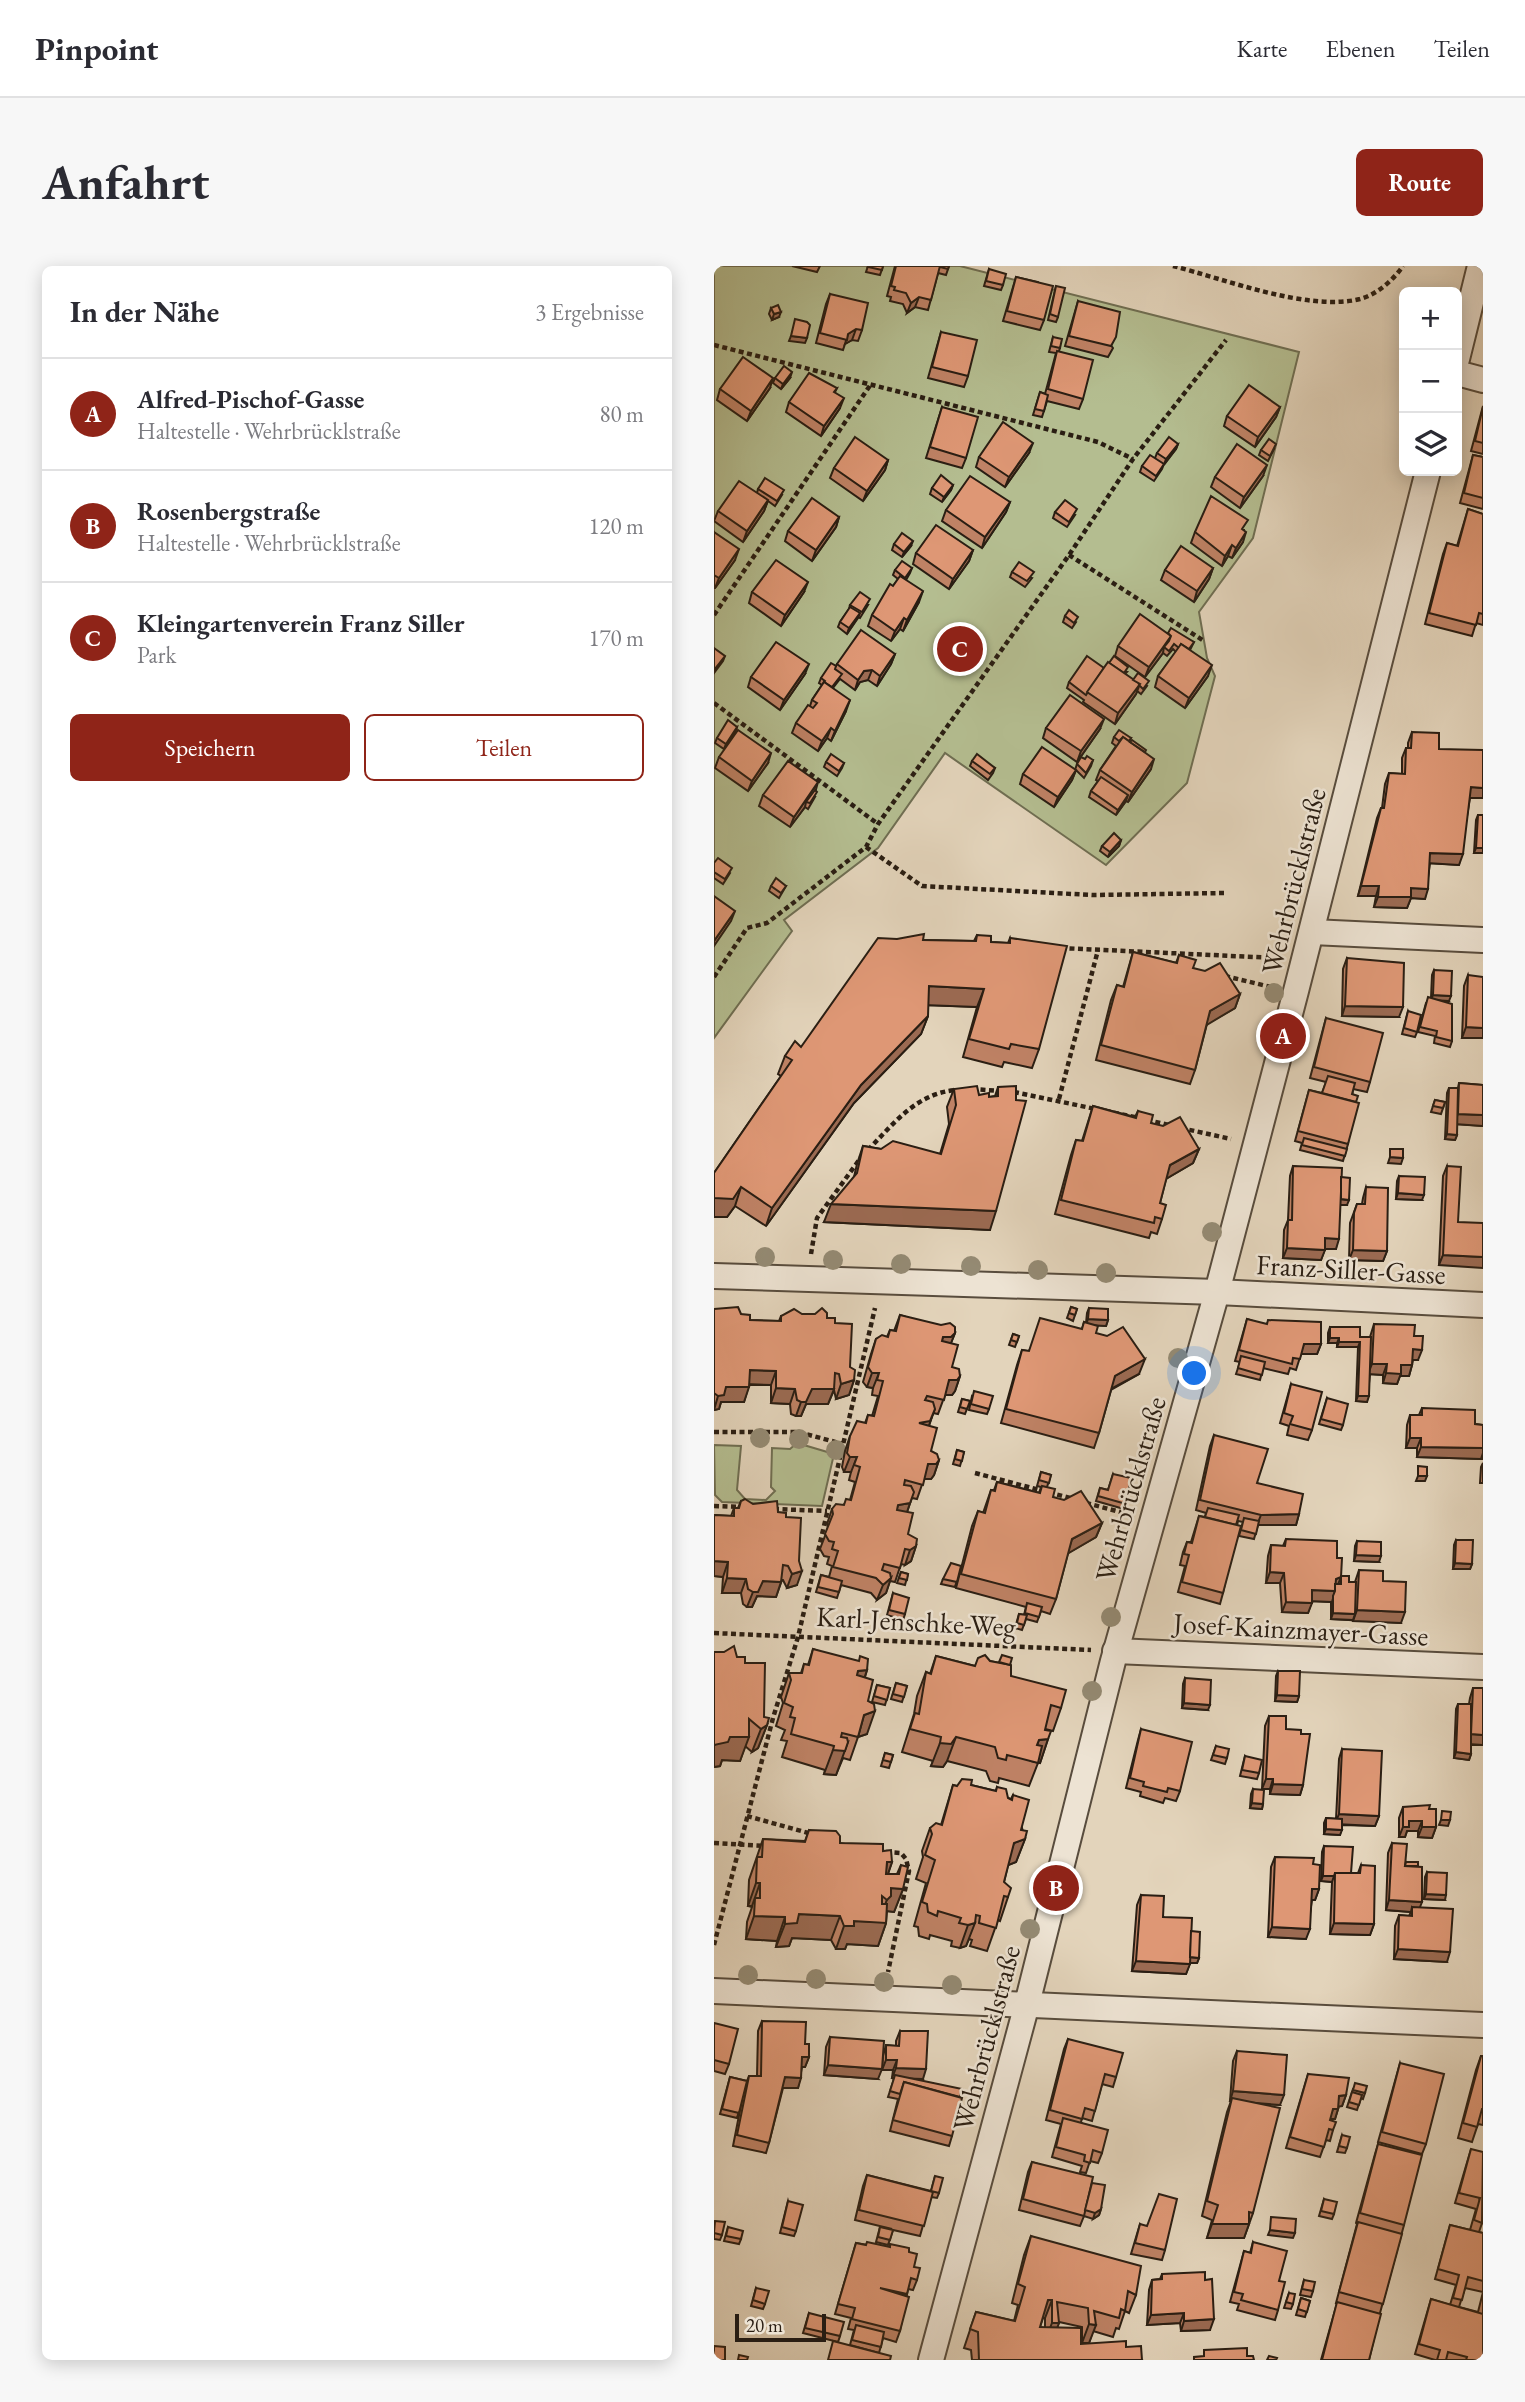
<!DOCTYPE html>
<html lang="de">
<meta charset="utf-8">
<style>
:root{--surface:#fff;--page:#f7f7f7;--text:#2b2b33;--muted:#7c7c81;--line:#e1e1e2;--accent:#8f2418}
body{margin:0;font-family:"EB Garamond",serif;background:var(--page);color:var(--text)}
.controls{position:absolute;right:21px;top:21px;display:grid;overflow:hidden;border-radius:10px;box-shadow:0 4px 18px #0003}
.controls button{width:63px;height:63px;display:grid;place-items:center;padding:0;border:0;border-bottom:2px solid var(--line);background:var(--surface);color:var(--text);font:35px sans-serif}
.scale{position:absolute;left:21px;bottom:18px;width:91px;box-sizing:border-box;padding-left:7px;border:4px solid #2a1e13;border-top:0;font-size:19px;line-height:24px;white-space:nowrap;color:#2a1e13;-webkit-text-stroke:5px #ede3d3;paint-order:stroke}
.you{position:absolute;left:481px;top:1108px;width:24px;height:24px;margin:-18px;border:5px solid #fff;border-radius:50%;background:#1a73e8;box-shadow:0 0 0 10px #1a73e833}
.badge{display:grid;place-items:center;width:46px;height:46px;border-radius:50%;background:var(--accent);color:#fff;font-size:23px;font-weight:700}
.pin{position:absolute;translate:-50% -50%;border:4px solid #fff;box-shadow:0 2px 7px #0006}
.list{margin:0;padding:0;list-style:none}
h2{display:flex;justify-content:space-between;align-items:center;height:91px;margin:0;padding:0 28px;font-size:30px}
h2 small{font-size:23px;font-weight:400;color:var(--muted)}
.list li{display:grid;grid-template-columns:46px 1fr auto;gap:21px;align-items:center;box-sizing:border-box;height:112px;padding:0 28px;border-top:2px solid var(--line)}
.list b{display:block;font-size:26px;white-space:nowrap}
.list p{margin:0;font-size:23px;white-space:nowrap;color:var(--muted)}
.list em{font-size:23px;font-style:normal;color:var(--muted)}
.actions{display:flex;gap:14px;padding:21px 28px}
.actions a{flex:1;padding:16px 0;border:2px solid var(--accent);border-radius:10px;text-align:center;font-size:24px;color:var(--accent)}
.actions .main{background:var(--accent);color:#fff}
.icon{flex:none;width:38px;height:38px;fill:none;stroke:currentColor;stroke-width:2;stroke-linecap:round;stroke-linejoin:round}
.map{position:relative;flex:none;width:769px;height:2094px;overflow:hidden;border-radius:10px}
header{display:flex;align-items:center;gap:42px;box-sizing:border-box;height:98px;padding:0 35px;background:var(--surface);border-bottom:2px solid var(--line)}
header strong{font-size:33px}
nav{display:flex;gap:38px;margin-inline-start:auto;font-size:24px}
.intro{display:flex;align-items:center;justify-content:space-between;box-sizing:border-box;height:168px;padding:0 42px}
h1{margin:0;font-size:49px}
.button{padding:18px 32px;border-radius:10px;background:var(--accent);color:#fff;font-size:24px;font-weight:700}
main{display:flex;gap:42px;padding:0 42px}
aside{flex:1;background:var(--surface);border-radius:10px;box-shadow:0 4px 18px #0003}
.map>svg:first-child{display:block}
.green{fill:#b4bd90;stroke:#6f6e52;stroke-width:2}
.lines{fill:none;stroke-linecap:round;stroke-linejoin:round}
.minor-casing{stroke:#584c3d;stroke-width:28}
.path{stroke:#2a1e13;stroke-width:4.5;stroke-dasharray:5 3.5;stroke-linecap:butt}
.minor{stroke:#ede3d3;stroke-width:24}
.tree{fill:#948a73}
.wall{fill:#bf8265;stroke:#2a1e13;stroke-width:2;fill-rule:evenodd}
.shaded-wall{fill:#9b6a52;stroke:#2a1e13;stroke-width:2}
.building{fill:#de9775;stroke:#2a1e13;stroke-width:2}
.labels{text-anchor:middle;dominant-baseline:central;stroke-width:5;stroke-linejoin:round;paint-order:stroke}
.street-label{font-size:28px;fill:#2a1e13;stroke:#ede3d3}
</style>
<header>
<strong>Pinpoint</strong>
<nav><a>Karte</a><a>Ebenen</a><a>Teilen</a></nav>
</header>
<div class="intro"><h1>Anfahrt</h1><a class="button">Route</a></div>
<main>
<aside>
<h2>In der Nähe<small>3 Ergebnisse</small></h2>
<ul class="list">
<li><span class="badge">A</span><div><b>Alfred-Pischof-Gasse</b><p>Haltestelle · Wehrbrücklstraße</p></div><em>80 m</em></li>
<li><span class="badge">B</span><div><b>Rosenbergstraße</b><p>Haltestelle · Wehrbrücklstraße</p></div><em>120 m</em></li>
<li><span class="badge">C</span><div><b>Kleingartenverein Franz Siller</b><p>Park</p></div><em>170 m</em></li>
</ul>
<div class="actions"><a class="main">Speichern</a><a>Teilen</a></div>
</aside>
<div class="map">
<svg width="769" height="2094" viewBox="0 0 769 2094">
<rect width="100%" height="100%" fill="#e3d4bb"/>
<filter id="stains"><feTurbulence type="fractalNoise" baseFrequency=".00286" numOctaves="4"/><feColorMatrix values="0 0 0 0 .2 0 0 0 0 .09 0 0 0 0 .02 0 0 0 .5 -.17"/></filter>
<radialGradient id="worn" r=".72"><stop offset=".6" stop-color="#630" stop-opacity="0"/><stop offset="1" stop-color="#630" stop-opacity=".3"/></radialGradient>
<g class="green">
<polygon points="0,0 246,0 585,86 539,272 485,346 493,392 501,410 473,517 392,599 231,487 164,582 70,654 78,665 0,772"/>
<polygon points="83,1177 120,1188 108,1240 8,1236 1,1229 0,1179 27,1180 23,1224 31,1233 52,1234 61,1225 57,1221 58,1182 76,1183"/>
</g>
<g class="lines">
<g class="minor-casing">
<g id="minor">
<polyline points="743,93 766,0"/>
<polyline points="743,107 769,114"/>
<polyline points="598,666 769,674"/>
<polyline points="0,1010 503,1026 769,1039"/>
<polyline points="401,1385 769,1401"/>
<polyline points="0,1725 769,1759"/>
<polyline points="217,2094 313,1738 399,1395 503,1026 582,725 714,205"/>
</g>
</g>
<g class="path">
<path d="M 459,0 C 511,13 594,46 646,33 C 664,28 679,14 689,0"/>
<polyline points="0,79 384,176 419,193"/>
<polyline points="355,289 490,375"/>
<polyline points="0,349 157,118"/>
<polyline points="0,437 164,558"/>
<polyline points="152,581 208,620 378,629 513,627"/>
<polyline points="347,682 562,692"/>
<polyline points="511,710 557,721"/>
<polyline points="0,711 33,662 53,657 152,581 164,558 355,289 419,193 512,74"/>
<polyline points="258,823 288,825"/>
<polyline points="300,826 425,852"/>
<polyline points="345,833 384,684"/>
<polyline points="433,854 455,859"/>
<polyline points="467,862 517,873"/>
<path d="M 154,884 C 180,857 203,827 242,824"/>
<polyline points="97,988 103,952 148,890"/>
<polyline points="0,1166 84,1166 129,1178"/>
<polyline points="261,1207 356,1232"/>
<polyline points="372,1237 414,1248"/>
<polyline points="0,1240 31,1241"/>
<polyline points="60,1243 113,1245"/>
<polyline points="0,1367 377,1384"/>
<polyline points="33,1550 98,1568"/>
<polyline points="0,1577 52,1580"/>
<polyline points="172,1586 187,1587 192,1593 195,1605 174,1706"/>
<polyline points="0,1679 59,1452 84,1371 161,1042"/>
</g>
<use href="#minor" class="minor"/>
</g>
<g class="tree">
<circle cx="560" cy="727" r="10"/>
<circle cx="498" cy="966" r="10"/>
<circle cx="51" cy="991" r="10"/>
<circle cx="119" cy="994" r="10"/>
<circle cx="187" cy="998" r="10"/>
<circle cx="257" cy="1000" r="10"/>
<circle cx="324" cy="1004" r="10"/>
<circle cx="392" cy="1007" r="10"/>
<circle cx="464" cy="1092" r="10"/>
<circle cx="46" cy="1172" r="10"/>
<circle cx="85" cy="1173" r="10"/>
<circle cx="122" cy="1184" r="10"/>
<circle cx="397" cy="1351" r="10"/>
<circle cx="378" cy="1425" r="10"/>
<circle cx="316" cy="1663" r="10"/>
<circle cx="34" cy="1709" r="10"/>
<circle cx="102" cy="1713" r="10"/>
<circle cx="170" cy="1716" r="10"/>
<circle cx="238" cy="1719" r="10"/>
</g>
<g class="wall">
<polygon points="78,0 106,0 103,6"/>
<polygon points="154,0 169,0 166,9 152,6"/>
<polygon points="181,0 235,0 232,9 224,7 214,44 201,41 193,47 189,38 176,35 177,31 173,30"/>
<polygon points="275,3 289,19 287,24 270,20"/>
<polygon points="302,11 324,16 330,54 326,64 289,55"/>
<polygon points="342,20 344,51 342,56 334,54"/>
<polygon points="116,28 148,64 144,75 138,74 131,78 129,84 102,77 112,38"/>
<polygon points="364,35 399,82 394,91 351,80"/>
<polygon points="57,42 65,51 58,54 55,48"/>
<polygon points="227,66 254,110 250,121 214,112"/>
<polygon points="339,71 346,82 345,85 369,133 365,143 333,135 328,151 319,149 326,126 331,128 342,87 335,86"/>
<polygon points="61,112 76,112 67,123 59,117"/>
<polygon points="56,122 33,155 3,134 6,123"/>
<polygon points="123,122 121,126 126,142 107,170 72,146 75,136"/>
<polygon points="769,140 769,188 757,185"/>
<polygon points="228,141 252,192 248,202 212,192"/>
<polygon points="566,141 562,151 541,181 510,160 513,150"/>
<polygon points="464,178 462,183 450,198 448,203 440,215 426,206 428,200 441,192 443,187"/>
<polygon points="560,183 554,195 545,189 547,184"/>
<polygon points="315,187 291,221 262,201 265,191"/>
<polygon points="759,189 769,191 769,243 746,237"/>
<polygon points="174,194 171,204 149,235 116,212 120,202"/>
<polygon points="549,210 526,242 497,221 501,211"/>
<polygon points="239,219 237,224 228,236 216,228 218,222"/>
<polygon points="44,223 68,229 61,240 54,235 50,245 29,276 0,255 4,245 43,227"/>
<polygon points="296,236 292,246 268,282 228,255 232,244"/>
<polygon points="754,243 769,248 769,359 762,357 758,370 711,358 729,288 733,277 743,280"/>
<polygon points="341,246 361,249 353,261 339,252"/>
<polygon points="125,251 122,261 98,295 71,275 74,265"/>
<polygon points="530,264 529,276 518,292 514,290 508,300 477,277 481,266"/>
<polygon points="0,266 21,294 1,322 0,322"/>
<polygon points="180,278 197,280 188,291 178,284"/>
<polygon points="259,284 255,295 235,323 199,298 202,287"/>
<polygon points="198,302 196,307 192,314 205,336 189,365 186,363 177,375 154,360 158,349 184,313 179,309 181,304"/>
<polygon points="499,302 495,313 480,336 447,314 451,304"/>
<polygon points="298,306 318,312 311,321 296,311"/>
<polygon points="38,326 90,326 67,360 35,337"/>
<polygon points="136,339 154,339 146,352 144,351 133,368 124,361 126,356 135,343"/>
<polygon points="351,350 362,356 358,362 349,356"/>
<polygon points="454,367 480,376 476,384 494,410 471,442 441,421 444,410 462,386 459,383 453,390 449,387 431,411 401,390 404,380"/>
<polygon points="181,388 177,398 163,420 154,414 146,416 141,424 126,413 119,422 132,445 117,475 113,472 104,485 78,467 82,457 96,440 98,434 108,419 105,417 107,412 122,400 123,398"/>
<polygon points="390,402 413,406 411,408 419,414 433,420 427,428 423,425 422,428 401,458 369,436 370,434 353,422 355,416"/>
<polygon points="91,408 66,444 34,421 37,411"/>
<polygon points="23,461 21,466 10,483 1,477 3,472"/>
<polygon points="332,462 386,463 363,496 329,472"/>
<polygon points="698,466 725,483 756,532 745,599 716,597 711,633 697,632 693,642 660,641 662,630 644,630 663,552 667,542 668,542 671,518 675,507 688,508 688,492 692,482 694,482 694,477"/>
<polygon points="400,471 417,472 415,475 431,487 437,503 414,536 412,535 402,549 375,531 377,525 384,515 382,514 386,504 402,480 398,477"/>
<polygon points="5,491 54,497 34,525 1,502"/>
<polygon points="371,493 379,494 377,500 370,512 362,504 358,514 340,541 306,518 309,508 361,504 363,498"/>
<polygon points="258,495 281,502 279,507 274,514 256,500"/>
<polygon points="112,496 130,497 128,502 123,510 110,501"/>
<polygon points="49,529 101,531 94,543 91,541 76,561 45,540"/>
<polygon points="764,549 769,549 769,587 760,587 762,554"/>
<polygon points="407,574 405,580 394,591 386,585 388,580"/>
<polygon points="0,597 16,607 9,618 0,612"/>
<polygon points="57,620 72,620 65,632 55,625"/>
<polygon points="263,669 277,676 294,677 296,672 325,783 318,802 290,796 288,801 249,791 263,741 214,739 214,750 207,768 140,837 52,960 21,940 13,951 0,951 0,907 67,810 64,808 71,790 87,781 209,674 260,675"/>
<polygon points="419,686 462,697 465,689 479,702 526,728 521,742 493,758 481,804 476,818 382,794 397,734 403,719 409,721"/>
<polygon points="633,692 685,751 628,750 629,703"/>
<polygon points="720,704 735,735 725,735 738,775 736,781 720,777 721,770 704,766 712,737 717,732 718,709"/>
<polygon points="754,709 769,772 748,772 750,720"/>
<polygon points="694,745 703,766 701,771 688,768"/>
<polygon points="612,752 656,816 653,826 639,823 634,878 629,895 586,884 588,877 581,875 595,824 608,827 612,816 596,812 609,763"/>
<polygon points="745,817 769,819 769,860 743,858 743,869 741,874 731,873 733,827 735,822 744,822"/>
<polygon points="284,821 276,964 110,956 140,911 143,898 149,880 167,883 226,888 235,858 233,841 240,823 265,829 275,831 281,830"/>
<polygon points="721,834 731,836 727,848 717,846"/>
<polygon points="379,840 421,851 424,845 437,857 485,883 479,897 452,913 446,937 448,953 443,968 437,966 435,972 341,948 357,889 362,874 368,875"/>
<polygon points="579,900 627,911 633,939 626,939 622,983 611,983 607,994 569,992 570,964 574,954 576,910"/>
<polygon points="733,900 744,956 725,999 729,910"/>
<polygon points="685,910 708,934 682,933 683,915"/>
<polygon points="652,921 673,985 669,995 635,994 636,957 643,938 648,938 649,932"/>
<polygon points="357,1041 363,1043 359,1055 353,1052"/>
<polygon points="375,1042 394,1054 392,1060 382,1059 382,1067 425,1108 397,1124 385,1167 380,1182 287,1157 303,1099 308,1084 314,1085 368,1063 370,1056 372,1057 373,1047"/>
<polygon points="0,1043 27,1048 36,1054 65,1055 67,1050 88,1048 113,1052 121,1057 140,1114 135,1129 122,1133 120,1124 114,1138 92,1138 87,1150 82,1150 77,1148 76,1138 57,1137 57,1119 35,1119 30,1136 7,1136 5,1143 0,1144"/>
<polygon points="186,1049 241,1067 237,1077 238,1101 246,1110 241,1125 238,1129 231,1129 224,1148 219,1147 215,1160 217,1185 225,1194 220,1209 217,1213 210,1213 203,1233 198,1232 193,1246 194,1268 202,1280 197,1295 191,1299 187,1298 181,1316 176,1315 172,1327 163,1334 157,1327 127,1319 123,1332 102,1326 107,1309 115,1311 118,1300 113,1298 115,1291 110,1290 106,1283 114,1262 113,1258 118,1243 129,1239 136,1234 141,1216 135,1214 137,1206 130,1206 128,1201 131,1185 136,1170 151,1157 154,1149 158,1150 164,1130 158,1129 159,1122 153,1121 149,1116 157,1088 162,1073 173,1071 176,1064 180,1065"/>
<polygon points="533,1053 607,1078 603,1088 587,1088 582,1104 576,1102 574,1108 549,1102 546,1114 522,1108 526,1096 521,1095"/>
<polygon points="660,1058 700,1070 704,1094 699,1094 698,1099 695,1110 686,1110 683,1118 669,1117 669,1109 656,1108 653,1136 642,1135 644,1081 623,1081 623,1077 614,1077 614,1067 616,1061 646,1071 656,1071"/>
<polygon points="299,1068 305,1070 301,1081 295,1079"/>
<polygon points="577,1118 598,1164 594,1174 573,1169 575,1160 566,1157"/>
<polygon points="258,1130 275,1143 273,1148 255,1144"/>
<polygon points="613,1132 629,1159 627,1164 605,1158"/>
<polygon points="248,1133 256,1135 251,1148 244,1146"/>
<polygon points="708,1142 761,1158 769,1159 769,1193 703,1191 703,1182 692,1182 693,1159 696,1149 705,1149"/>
<polygon points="500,1169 543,1217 585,1248 582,1259 544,1259 540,1273 525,1270 529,1256 524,1255 509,1327 506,1338 464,1326 471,1300 466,1299 469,1286 473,1276 477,1276 485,1250 491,1251 492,1247 482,1244 496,1180"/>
<polygon points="243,1184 250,1186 246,1200 239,1198"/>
<polygon points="769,1197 769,1217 766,1217 767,1201"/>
<polygon points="327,1206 337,1209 333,1221 339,1231 388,1257 382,1271 354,1287 342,1333 336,1348 327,1345 323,1356 312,1353 308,1364 301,1362 305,1348 310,1349 312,1341 242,1322 258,1260 264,1245 269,1247 277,1224 280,1224 283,1216 325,1227 327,1221 323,1220"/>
<polygon points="399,1208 412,1238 410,1243 382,1235 386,1222 394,1224"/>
<polygon points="27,1235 64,1246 72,1251 83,1319 73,1322 69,1314 68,1314 62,1331 43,1330 38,1341 33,1341 29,1338 27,1327 8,1327 9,1311 0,1310 0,1249 17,1250 20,1242 24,1242"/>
<polygon points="572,1273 623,1292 627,1310 635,1316 641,1316 645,1304 669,1315 687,1357 617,1353 617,1336 598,1335 594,1347 568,1346 566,1317 552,1317 554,1290 557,1279 569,1280"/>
<polygon points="742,1274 758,1298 756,1303 739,1303 740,1279"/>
<polygon points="643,1275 665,1296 640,1295 641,1280"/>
<polygon points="247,1300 241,1321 227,1318 229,1313"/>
<polygon points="187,1306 194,1308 191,1319 183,1317"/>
<polygon points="179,1327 191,1348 189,1354 173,1349"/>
<polygon points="99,1383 153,1404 151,1411 154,1435 153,1468 144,1471 136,1494 129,1492 122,1509 110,1508 111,1504 68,1491 73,1475 67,1474 71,1464 62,1460 69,1437 67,1431 75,1407 87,1407 90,1398 94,1399"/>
<polygon points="0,1386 23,1391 31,1397 53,1459 44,1482 38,1486 31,1480 26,1495 8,1494 6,1500 0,1501"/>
<polygon points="222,1390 261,1400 276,1395 296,1399 297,1410 347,1442 339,1465 331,1463 334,1473 326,1497 324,1497 315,1520 285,1512 284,1517 276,1515 272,1505 233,1495 229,1501 217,1500 219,1495 188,1486 200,1448 203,1430 212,1406 216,1408"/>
<polygon points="564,1405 585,1430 583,1436 561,1435 562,1410"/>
<polygon points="471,1412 494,1444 468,1442 469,1418"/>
<polygon points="182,1417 193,1420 188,1436 177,1433"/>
<polygon points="163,1419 176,1422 171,1439 158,1436"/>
<polygon points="759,1422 769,1479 757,1479 757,1488 755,1494 740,1492 742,1443 744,1438 755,1438 756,1432"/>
<polygon points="555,1450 572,1463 589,1519 586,1529 556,1528 556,1523 548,1523 551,1460"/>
<polygon points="427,1463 466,1525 462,1535 451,1532 449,1537 426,1530 427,1526 412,1522 424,1474"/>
<polygon points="502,1480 513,1492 511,1498 497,1494"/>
<polygon points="628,1483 665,1550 661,1560 628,1559 626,1569 610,1568 610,1557 612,1552 622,1553 625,1493"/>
<polygon points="171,1487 179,1489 175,1502 167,1500"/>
<polygon points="531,1490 545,1507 543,1513 526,1510"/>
<polygon points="239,1519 243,1520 257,1519 282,1525 283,1521 294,1532 297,1533 299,1529 311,1573 302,1596 294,1599 290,1616 294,1631 286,1655 284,1654 273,1685 256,1680 258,1674 255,1673 252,1680 246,1682 237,1680 238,1675 216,1669 215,1673 205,1670 204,1661 200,1660 212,1617 202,1613 209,1591 208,1585 216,1562 227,1559"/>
<polygon points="539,1523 549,1538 548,1543 536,1542 537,1528"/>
<polygon points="689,1541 715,1543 722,1561 718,1572 704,1571 704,1565 693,1565 691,1571 685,1571 685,1552"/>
<polygon points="95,1564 126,1577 169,1585 178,1596 174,1608 183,1608 187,1599 189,1623 180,1646 173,1645 172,1657 164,1680 133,1678 131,1683 122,1683 117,1674 78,1672 75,1680 62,1681 63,1675 32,1673 33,1656 38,1641 34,1640 35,1614 49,1573 91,1575"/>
<polygon points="678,1577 692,1596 706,1641 733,1696 680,1693 681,1660 685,1649 695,1650 697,1646 672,1644 674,1587"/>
<polygon points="610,1580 637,1607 644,1607 647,1599 660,1658 656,1669 616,1668 618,1616 607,1615 608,1586"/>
<polygon points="561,1591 599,1598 605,1623 601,1634 598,1634 592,1673 554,1671 557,1601"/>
<polygon points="713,1606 731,1634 710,1633 711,1611"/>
<polygon points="427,1629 449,1651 477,1665 485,1692 483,1697 476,1697 472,1708 418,1705 423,1639"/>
<polygon points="48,1755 91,1778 95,1791 91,1801 88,1801 84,1822 69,1822 55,1877 52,1887 19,1880 28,1834 23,1852 6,1848 16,1811 33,1815 35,1810 43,1810 44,1765"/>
<polygon points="0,1757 15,1798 11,1808 0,1805"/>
<polygon points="186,1765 209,1813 202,1813 238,1870 235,1880 176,1865 184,1833 174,1831 180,1813 178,1812 179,1804 168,1804 169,1790 172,1779 182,1780 182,1775"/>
<polygon points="116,1771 164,1813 110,1809 112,1781"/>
<polygon points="354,1773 402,1811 399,1821 388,1818 378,1855 368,1852 367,1856 388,1887 384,1897 376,1895 372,1907 366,1906 368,1900 338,1891 347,1858 332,1854 350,1783"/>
<polygon points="523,1785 566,1839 545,1838 539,1947 530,1972 493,1972 498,1954 488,1950 513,1846 517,1835 516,1835 519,1795"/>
<polygon points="767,1790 769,1790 769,1859 764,1858 758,1876 744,1872 762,1804"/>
<polygon points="686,1797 712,1878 708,1888 664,1876"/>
<polygon points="594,1808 632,1829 628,1840 625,1840 621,1853 616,1853 619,1864 616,1875 612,1874 606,1891 572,1882"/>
<polygon points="639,1823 651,1827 649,1833 647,1832 643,1844 633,1841"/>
<polygon points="628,1869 633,1882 631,1887 623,1886"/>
<polygon points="664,1878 690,1959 666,2047 655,2094 607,2094 623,2037 622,2037 643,1958 642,1957 661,1888"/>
<path d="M 757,1883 L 769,1954 L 765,1966 L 769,1967 L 769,2094 L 721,2094 L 701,2088 L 717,2033 L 736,2039 L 742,2019 L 721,2013 L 736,1959 L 756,1964 L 762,1943 L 741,1937 ZM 751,2022 L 769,2026 L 764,2046 L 745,2041 Z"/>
<polygon points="318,1896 378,1917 387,1943 385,1949 379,1953 370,1950 366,1960 305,1944 314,1906"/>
<polygon points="153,1909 217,1925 221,1910 225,1927 223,1932 217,1931 206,1970 179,1964 174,1979 162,1976 166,1961 178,1963 141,1954 149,1920"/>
<polygon points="610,1933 620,1948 618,1953 605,1950"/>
<polygon points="74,1935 82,1965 80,1970 66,1967"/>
<polygon points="0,1958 8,1969 6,1974 0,1973"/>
<polygon points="426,1958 451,1984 448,1994 417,1988"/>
<polygon points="14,1961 27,1973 25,1978 10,1975"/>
<path d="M 317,1970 L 422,2029 L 415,2047 L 411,2045 L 405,2063 L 402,2062 L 399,2071 L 379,2065 L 375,2077 L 368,2077 L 368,2061 L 345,2056 L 343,2062 L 367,2078 L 412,2081 L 428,2094 L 258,2094 L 257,2084 L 250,2082 L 262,2046 L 300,2055 L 304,2039 L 298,2037 L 310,1989 ZM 329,2052 L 331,2052 L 331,2062 L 326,2061 Z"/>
<polygon points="539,1976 565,2015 564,2044 561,2054 523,2044 525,2038 516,2036 527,1996 530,1985 536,1987"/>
<polygon points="142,1977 195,1986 200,2001 203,2014 199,2024 194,2023 186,2065 182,2076 169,2072 165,2087 136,2079 140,2064 134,2063 137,2052 121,2048"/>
<polygon points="448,2008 491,2014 496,2064 467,2065 466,2057 433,2059 435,2024 438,2014 446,2013"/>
<polygon points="590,2014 599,2025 597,2031 586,2029"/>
<polygon points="42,2022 51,2038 49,2043 37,2040"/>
<polygon points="575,2027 579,2038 577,2043 570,2042"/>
<polygon points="587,2032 596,2035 591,2051 582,2049"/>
<polygon points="95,2047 126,2070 124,2076 89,2067"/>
</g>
<g class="shaded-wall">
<polygon points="205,31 201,41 193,47 197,37"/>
<polygon points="67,46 65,51 58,54 60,48"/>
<polygon points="142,63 138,74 131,78 134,68"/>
<polygon points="77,70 93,72 91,77 75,75"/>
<polygon points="78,106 76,112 67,123 69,118"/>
<polygon points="59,112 56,122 33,155 37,145"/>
<polygon points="130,132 126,142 107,170 110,160"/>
<polygon points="566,141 562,151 541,181 544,171"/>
<polygon points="319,177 315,187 291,221 295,211"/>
<polygon points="464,178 462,183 450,199 452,193"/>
<polygon points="174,194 171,204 149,235 153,225"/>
<polygon points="553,199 549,210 526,242 530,231"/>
<polygon points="239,219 237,224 228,236 230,231"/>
<polygon points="54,234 50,245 29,276 33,265"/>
<polygon points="296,236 292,246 268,282 271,271"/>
<polygon points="125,251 122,261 98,295 102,284"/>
<polygon points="532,266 529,276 518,292 522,282"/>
<polygon points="199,275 197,280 188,291 190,286"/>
<polygon points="518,279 514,290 508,300 511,290"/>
<polygon points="25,283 21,294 1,322 5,312"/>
<polygon points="259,284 255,295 235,323 239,313"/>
<polygon points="499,302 495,313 480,336 483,325"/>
<polygon points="94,316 90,326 67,360 71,349"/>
<polygon points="209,325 205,336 189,365 193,354"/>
<polygon points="146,347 144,352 133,368 135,362"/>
<polygon points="190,352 186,363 177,375 181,365"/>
<polygon points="457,370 453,380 450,381 449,387 431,411 435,401"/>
<polygon points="181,388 177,398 163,420 166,410"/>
<polygon points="11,390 9,395 0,407 0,405"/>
<polygon points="95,398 91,408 66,444 70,434"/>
<polygon points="498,399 494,410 471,442 475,432"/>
<polygon points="158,404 154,414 146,416 141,424 144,414 150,405"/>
<polygon points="426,418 422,428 401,458 404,447"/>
<polygon points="136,434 132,445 117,475 121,465"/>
<polygon points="390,453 386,463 363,496 367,485"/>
<polygon points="23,461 21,466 10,483 12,478"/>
<polygon points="117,462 113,472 104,485 108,475"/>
<polygon points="57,487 54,497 34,525 38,515"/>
<polygon points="440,493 437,503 414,536 418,526"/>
<polygon points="362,504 358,514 340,541 344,531"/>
<polygon points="104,516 101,527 92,536 91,541 76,561 80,551"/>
<polygon points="757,521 769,522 769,532 753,532"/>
<polygon points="414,529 412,535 402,549 404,544"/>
<polygon points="407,574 405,580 394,591 396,586"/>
<polygon points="762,582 769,582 769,587 760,587"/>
<polygon points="716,587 749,588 745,599 712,597"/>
<polygon points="647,620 665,620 662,630 644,630"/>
<polygon points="697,622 714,623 711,633 697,632 693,642 660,641 664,631"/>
<polygon points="21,645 17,655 0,680 0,675"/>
<polygon points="215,720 270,723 263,741 209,739"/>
<polygon points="526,728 521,742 491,760 496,745"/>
<polygon points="719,729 737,730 735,735 717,734"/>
<polygon points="631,740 689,741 685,751 628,750"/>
<polygon points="214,750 207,768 140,837 52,960 58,942 147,819"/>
<polygon points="752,761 769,762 769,772 748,772"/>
<polygon points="744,848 769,849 769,860 740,858"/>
<polygon points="733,868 743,869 741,874 731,873"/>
<polygon points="485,883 479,897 450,914 456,899"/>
<polygon points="676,891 689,892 687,898 674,897"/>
<polygon points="27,921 21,940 13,951 0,951 0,932"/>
<polygon points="684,927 710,929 708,934 682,933"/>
<polygon points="625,933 635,934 633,939 623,939"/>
<polygon points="117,938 282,945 276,964 110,956"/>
<polygon points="611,972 625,973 622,983 608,983"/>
<polygon points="573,982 611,984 607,994 569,992"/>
<polygon points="639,984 673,985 669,995 635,994"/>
<polygon points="729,989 769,991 769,1002 725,999"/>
<polygon points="374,1053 394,1054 392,1060 372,1059"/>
<polygon points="241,1067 235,1082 224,1085 229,1071"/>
<polygon points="616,1072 625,1072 623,1077 614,1077"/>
<polygon points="625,1076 646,1076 644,1081 623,1081"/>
<polygon points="590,1078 607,1078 603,1088 586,1088"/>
<polygon points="699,1083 708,1084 704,1094 695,1094"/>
<polygon points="431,1093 425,1108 395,1124 401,1110"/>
<polygon points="658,1098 673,1098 669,1109 654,1108"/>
<polygon points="687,1099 698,1099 695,1110 686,1110 683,1118 669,1117 672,1107"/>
<polygon points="36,1104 62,1105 57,1119 31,1118"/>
<polygon points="158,1107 165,1107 159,1122 153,1121"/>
<polygon points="246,1110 241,1125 238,1129 230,1129 235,1114"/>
<polygon points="140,1114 135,1129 122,1133 127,1118"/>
<polygon points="12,1121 35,1121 30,1136 7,1136 5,1143 0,1144 4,1130"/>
<polygon points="62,1122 81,1123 76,1138 57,1137"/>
<polygon points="98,1123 120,1123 114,1138 92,1138 87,1150 82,1150 87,1136"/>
<polygon points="644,1130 655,1130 653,1136 642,1135"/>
<polygon points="221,1143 211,1170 205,1157"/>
<polygon points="696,1172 707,1172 703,1182 692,1182"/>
<polygon points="707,1181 769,1182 769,1187 767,1193 703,1191"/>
<polygon points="136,1191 143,1191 137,1206 130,1206"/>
<polygon points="225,1194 220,1209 217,1213 209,1213 214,1198"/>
<polygon points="704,1210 713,1210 711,1215 702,1215"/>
<polygon points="196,1237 191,1252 179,1254 184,1239"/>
<polygon points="585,1248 582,1259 543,1259 547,1249"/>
<polygon points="388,1257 382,1271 353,1288 358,1273"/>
<polygon points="202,1280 197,1295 191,1299 196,1284"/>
<polygon points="642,1289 667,1290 665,1296 640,1295"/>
<polygon points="0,1295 14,1296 9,1311 0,1310"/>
<polygon points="741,1297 758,1298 756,1303 739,1303"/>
<polygon points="88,1305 83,1319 73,1322 78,1308"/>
<polygon points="556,1306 570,1307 566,1317 552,1317"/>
<polygon points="627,1311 623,1321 620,1318 622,1313"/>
<polygon points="13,1312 32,1313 27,1327 8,1327"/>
<polygon points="177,1312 172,1327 163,1334 169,1319"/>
<polygon points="49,1315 67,1316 62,1331 43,1330 38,1341 33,1341 39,1326"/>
<polygon points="598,1324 621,1325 618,1336 594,1335"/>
<polygon points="572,1336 598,1337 594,1347 568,1346"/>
<polygon points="643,1344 691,1346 687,1357 639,1355"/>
<polygon points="619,1347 641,1348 639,1354 617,1353"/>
<polygon points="153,1404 145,1428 135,1429 144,1405"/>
<polygon points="563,1429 585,1430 583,1436 561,1435"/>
<polygon points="470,1437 496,1439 494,1444 468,1442"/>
<polygon points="161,1445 153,1468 144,1471 150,1449"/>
<polygon points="53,1459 44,1482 38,1486 47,1463"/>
<polygon points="757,1468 769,1469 769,1479 754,1478"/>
<polygon points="16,1471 35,1471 26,1495 8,1494 6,1500 0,1501 0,1479"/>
<polygon points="242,1471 233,1495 229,1501 217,1500 226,1477"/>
<polygon points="334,1473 326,1497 317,1495 325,1474"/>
<polygon points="134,1476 122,1509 110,1508 119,1484"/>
<polygon points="742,1486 757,1488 755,1494 740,1492"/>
<polygon points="552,1513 559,1513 556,1523 548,1523"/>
<polygon points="559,1518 589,1519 586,1529 556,1528"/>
<polygon points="538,1537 549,1538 548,1543 536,1542"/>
<polygon points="625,1548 665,1550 661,1560 621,1558"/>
<polygon points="727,1554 736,1554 734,1560 725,1559"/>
<polygon points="695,1555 708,1555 704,1565 693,1565 691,1571 685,1571 689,1561"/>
<polygon points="708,1561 722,1561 718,1572 704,1571"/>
<polygon points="612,1563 628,1564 626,1569 610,1568"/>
<polygon points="311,1573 302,1596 292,1600 300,1577"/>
<polygon points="173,1596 178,1596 170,1619"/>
<polygon points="609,1610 620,1610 618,1616 607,1615"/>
<polygon points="42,1617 46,1617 38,1640 34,1640"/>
<polygon points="177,1622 189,1623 180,1646 172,1645 172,1657 164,1680 133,1678 131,1683 122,1683 130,1660 140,1655 165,1656"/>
<polygon points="598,1623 605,1623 601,1634 594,1634"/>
<polygon points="712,1628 732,1629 731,1634 710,1633"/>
<polygon points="675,1634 708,1636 704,1646 698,1641 697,1646 672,1644"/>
<polygon points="85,1648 126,1650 117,1674 78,1672 75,1680 62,1681 71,1658"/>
<polygon points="40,1650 71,1651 63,1675 32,1673"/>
<polygon points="261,1657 252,1680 246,1682 254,1659"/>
<polygon points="620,1657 660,1658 656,1669 616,1668"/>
<polygon points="558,1661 596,1663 592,1673 554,1671"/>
<polygon points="684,1683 736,1686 733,1696 680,1693"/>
<polygon points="474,1691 485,1692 483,1697 472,1697"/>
<polygon points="422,1695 476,1698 472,1708 418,1705"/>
<polygon points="88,1791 95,1791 91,1801 84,1801"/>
<polygon points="172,1794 183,1794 179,1804 168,1804"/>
<polygon points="114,1799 168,1803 164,1813 110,1809"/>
<polygon points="182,1802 212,1803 209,1813 178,1812"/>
<polygon points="71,1811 87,1812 84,1822 67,1822"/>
<polygon points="519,1825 570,1829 566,1839 516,1835"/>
<polygon points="632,1829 628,1840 622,1841 625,1830"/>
<polygon points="619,1843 624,1843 621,1853 615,1853"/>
<polygon points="387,1943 385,1949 379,1953 381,1947"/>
<polygon points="498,1958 535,1958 530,1972 493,1972"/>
<polygon points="556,1964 581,1967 579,1972 554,1969"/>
<polygon points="334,2034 338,2034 331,2052 327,2052"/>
<polygon points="470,2047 466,2057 433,2059 437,2049"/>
<polygon points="500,2053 496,2064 467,2065 470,2055"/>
<polygon points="338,2057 345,2057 338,2076 331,2075"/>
<polygon points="375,2058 382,2059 375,2077 368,2077"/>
</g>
<g class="building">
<polygon points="155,0 169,0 168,4 154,1"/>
<polygon points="182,0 226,0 217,34 205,31 197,37 192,27 180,24 181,21 177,20"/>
<polygon points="226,0 235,0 234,3 226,1"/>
<polygon points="275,3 292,8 289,19 272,15"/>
<polygon points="302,11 339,20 330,54 293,45"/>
<polygon points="342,20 351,22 344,51 336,48"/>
<polygon points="116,28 154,37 148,64 142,63 134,68 133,74 106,67"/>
<polygon points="364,35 406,46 402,71 397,80 355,70"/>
<polygon points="64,39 67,46 60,48 57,42"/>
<polygon points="81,53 93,56 96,59 93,72 77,70"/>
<polygon points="227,66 263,74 254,110 218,101"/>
<polygon points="339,71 348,73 346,82 337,80"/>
<polygon points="343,85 379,94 369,133 334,123"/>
<polygon points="29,91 59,112 37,145 6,123"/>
<polygon points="70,100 78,106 69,118 61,112"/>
<polygon points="95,107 123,122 120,126 130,132 110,160 75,136"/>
<polygon points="535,119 566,141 544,171 513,150"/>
<polygon points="326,126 334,129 330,145 321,143"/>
<polygon points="228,141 264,151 252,192 216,181"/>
<polygon points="769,141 769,177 761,175"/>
<polygon points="289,156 319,177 295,211 265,191"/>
<polygon points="141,171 174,194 153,225 120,202"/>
<polygon points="455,171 464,178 452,193 443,187"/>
<polygon points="555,173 562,178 556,190 547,184"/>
<polygon points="523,178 553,199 530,231 501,211"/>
<polygon points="436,189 450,198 442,210 428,200"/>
<polygon points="759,189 769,191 769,232 750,227"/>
<polygon points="227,209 239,219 230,231 218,222"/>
<polygon points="256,210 296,236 271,271 232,244"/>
<polygon points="51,212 70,224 63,235 44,223"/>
<polygon points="25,215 54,234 33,265 4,245"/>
<polygon points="497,230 534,254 528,263 532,266 522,282 518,279 511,290 481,266"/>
<polygon points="98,232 125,251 102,284 74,265"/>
<polygon points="351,234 363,243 355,256 341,246"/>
<polygon points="754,243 769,248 769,348 765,347 762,359 715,347 733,277 744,280"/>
<polygon points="222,259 259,284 239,313 202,287"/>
<polygon points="0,266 25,283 5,312 0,309"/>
<polygon points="188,267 199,275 190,286 180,278"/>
<polygon points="467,280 499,302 483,325 451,304"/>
<polygon points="62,294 94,316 71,349 38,326"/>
<polygon points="188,295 198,302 191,312 181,304"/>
<polygon points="305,296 320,306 313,315 298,306"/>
<polygon points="186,310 209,325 193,354 190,352 181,365 158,349 176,318 179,320"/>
<polygon points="146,326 156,333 148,346 136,339"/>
<polygon points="136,341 146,347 135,362 126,356"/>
<polygon points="355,344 364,351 360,357 351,350"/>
<polygon points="426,348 457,370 435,401 404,380"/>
<polygon points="457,362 480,376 475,383 467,378 465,382 460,378 455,385 450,381 455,375 457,370 454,367"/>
<polygon points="147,364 181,388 166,410 158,404 150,405 144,414 123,398"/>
<polygon points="62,376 95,398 70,434 37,411"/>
<polygon points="467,378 498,399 475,432 444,410"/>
<polygon points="0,382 11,390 0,404"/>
<polygon points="373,390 390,402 372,429 355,416"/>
<polygon points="400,390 414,401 410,407 395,397"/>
<polygon points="394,396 426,418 404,447 373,426"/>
<polygon points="117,397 122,400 121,403 128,408 118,421 110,416 108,420 111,415 107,412"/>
<polygon points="424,407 435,415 429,423 425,419 426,418 419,414"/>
<polygon points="110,416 136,434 121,465 117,462 108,475 82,457 94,439 99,442 103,437 98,434"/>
<polygon points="356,429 390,453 367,485 332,462"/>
<polygon points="14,454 23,461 12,478 3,472"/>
<polygon points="24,464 57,487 38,515 5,491"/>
<polygon points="405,464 417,472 415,475 409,471 405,475 400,471"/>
<polygon points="698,466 725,467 725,483 769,484 769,522 757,521 749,588 716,587 714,623 697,622 697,631 664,631 665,620 647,620 667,542 670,542 675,507 691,508 692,482 697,482"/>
<polygon points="409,471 440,493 418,526 386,504"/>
<polygon points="418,474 432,484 431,486 416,476"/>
<polygon points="328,481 362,504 344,531 309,508"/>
<polygon points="117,488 130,497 125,505 112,496"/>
<polygon points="263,488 281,502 276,508 258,495"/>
<polygon points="373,490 379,494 372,507 363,498 367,491 371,493"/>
<polygon points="74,495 104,516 80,551 49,529"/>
<polygon points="387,511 414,529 404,544 377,525"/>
<polygon points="101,524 103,526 96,537 92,536"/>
<polygon points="764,549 769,549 769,582 762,582"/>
<polygon points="400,567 407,574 396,586 388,580"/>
<polygon points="4,592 18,602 11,613 0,606 0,597"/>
<polygon points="62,612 72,620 67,627 57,620"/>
<polygon points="0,630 21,645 0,675"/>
<polygon points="210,668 209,674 262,675 263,669 277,670 277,676 296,677 296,672 353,680 325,783 297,778 295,783 255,773 270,723 215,720 214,750 147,819 58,942 27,921 19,933 0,932 0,907 78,794 71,790 81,775 87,781 164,672 183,673"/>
<polygon points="419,686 463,697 465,689 482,694 479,702 491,705 506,697 526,728 496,745 481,804 387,779 403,719 410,721"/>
<polygon points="633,692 690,697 689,741 631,740"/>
<polygon points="720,704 738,705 737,730 719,729"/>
<polygon points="754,709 769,711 769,762 752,761"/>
<polygon points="714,731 738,738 738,775 722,771 723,765 706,761"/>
<polygon points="694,745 707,749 703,766 690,762"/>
<polygon points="612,752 669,767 656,816 600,801"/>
<polygon points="614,810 641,817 638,828 644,830 642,836 608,827"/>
<polygon points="745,817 769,819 769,849 744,848"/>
<polygon points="263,820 265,829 275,827 275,831 284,830 284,821 302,820 302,834 312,835 282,945 117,938 143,907 149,880 167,883 179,875 227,888 242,839 240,823"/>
<polygon points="735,822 744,822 743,869 733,868"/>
<polygon points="595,824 645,837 634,878 584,865"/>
<polygon points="721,834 731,836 729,842 719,840"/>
<polygon points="379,840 422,852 424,845 439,849 437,857 449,860 466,851 485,883 456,899 446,937 452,939 448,953 441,951 440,957 347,934 362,874 369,875"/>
<polygon points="590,872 633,883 631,890 588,879"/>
<polygon points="676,883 689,883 689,892 676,891"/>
<polygon points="579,900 628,902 625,973 611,972 611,984 573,982 574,954 578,954"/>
<polygon points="733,900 747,901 744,956 769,957 769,991 729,989"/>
<polygon points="685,910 711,911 710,929 684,927"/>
<polygon points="627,911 636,912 635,934 627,933"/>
<polygon points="652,921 674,922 673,985 639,984 640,947 643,938 651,938"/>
<polygon points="24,1041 27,1048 36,1049 36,1054 67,1055 67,1050 80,1043 88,1048 101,1048 108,1042 113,1047 113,1052 121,1052 121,1057 138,1058 136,1101 141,1104 140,1114 127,1118 125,1108 121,1107 120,1123 98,1123 92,1136 87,1136 83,1134 81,1123 62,1122 62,1105 36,1104 35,1121 12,1121 10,1129 4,1130 0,1127 0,1043"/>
<polygon points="357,1041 363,1043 361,1049 355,1047"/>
<polygon points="375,1042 394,1043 394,1054 374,1053"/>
<polygon points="186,1049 227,1059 236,1057 241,1061 241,1067 237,1071 229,1071 228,1075 244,1079 238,1101 245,1103 246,1110 243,1114 235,1114 230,1134 213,1130 211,1134 219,1136 221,1143 216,1155 205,1157 223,1162 217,1185 223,1188 225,1194 222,1198 214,1198 209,1219 191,1214 190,1219 197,1220 200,1226 196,1237 184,1239 183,1244 199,1247 194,1268 203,1273 202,1280 196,1284 191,1283 186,1302 170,1298 168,1304 176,1307 177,1312 169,1319 162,1312 119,1301 124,1285 118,1283 120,1276 115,1275 111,1268 119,1248 118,1243 122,1238 130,1239 132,1233 137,1234 146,1201 140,1199 143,1191 136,1191 133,1187 136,1170 143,1155 152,1157 154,1149 160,1150 169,1115 163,1114 165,1107 158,1107 154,1101 162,1073 168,1069 174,1071 176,1064 182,1065"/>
<polygon points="326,1052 368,1063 370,1056 384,1060 382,1067 393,1070 409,1061 431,1093 401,1110 385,1167 292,1143 308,1084 315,1085"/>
<polygon points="533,1053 553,1058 554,1054 607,1056 607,1078 590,1078 586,1093 579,1092 578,1098 525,1084"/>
<polygon points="660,1058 701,1059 700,1070 709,1070 708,1084 699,1083 698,1099 687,1099 687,1108 672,1107 673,1098 658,1098"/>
<polygon points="616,1061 646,1061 646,1071 657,1071 655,1130 644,1130 646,1076 625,1076 625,1072 616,1072"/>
<polygon points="299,1068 305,1070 303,1076 297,1074"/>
<polygon points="527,1090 551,1096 548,1109 524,1102"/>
<polygon points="577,1118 608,1126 598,1164 576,1158 579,1150 570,1147"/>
<polygon points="260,1125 279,1130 275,1143 257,1138"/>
<polygon points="613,1132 634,1138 629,1159 607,1153"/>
<polygon points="248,1133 256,1135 253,1143 246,1141"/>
<polygon points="708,1142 761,1144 761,1158 769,1159 769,1182 707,1181 707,1172 696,1172 696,1149 708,1149"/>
<polygon points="500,1169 554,1183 543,1217 589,1228 585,1248 547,1249 486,1234"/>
<polygon points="243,1184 250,1186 248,1195 241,1193"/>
<polygon points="704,1200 713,1201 713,1210 704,1210"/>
<polygon points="327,1206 337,1209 335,1217 325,1214"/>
<polygon points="399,1208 417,1212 412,1238 384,1230 386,1222 394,1224"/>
<polygon points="283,1216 326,1227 328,1220 341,1223 339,1231 350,1234 367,1225 388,1257 358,1273 342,1333 247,1308 264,1245 271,1247 277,1224 281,1225"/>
<polygon points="31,1233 39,1238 63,1235 64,1246 72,1247 72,1251 87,1252 85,1295 88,1305 78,1308 74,1300 69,1299 67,1316 49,1315 44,1326 39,1326 34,1323 32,1313 13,1312 14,1296 0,1295 0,1249 20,1250 20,1242 25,1242 27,1235"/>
<polygon points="494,1242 525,1249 522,1259 491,1251"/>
<polygon points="485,1250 527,1260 509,1327 468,1316 475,1289 470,1288 473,1276 478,1277"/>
<polygon points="530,1252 545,1255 542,1268 527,1264"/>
<polygon points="572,1273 623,1275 623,1292 628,1292 627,1311 622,1313 621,1325 598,1324 598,1337 572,1336 570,1307 556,1306 557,1279 571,1280"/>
<polygon points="742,1274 759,1274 758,1298 741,1297"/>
<polygon points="643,1275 667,1276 667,1290 642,1289"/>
<polygon points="237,1297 247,1300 243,1316 229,1313"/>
<polygon points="645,1304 669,1305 669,1315 692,1316 691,1346 643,1344"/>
<polygon points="187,1306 194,1308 193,1314 185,1312"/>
<polygon points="107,1309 128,1315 125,1326 104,1321"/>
<polygon points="627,1310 635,1310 635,1316 642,1316 641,1348 619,1347 619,1330 621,1325 621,1318 627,1318"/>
<polygon points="179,1327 195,1332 191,1348 175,1344"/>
<polygon points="313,1337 328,1341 325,1351 311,1347"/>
<polygon points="305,1348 313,1349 310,1359 303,1357"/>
<polygon points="20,1380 23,1391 31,1391 31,1397 51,1397 50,1451 55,1452 53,1459 47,1463 35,1453 35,1471 16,1471 14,1476 0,1479 0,1386 10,1386"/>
<polygon points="99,1383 145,1395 146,1390 154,1393 153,1404 144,1405 143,1409 159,1414 154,1435 160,1438 161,1445 150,1449 144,1471 128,1467 127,1471 133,1472 134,1476 131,1485 119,1484 120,1480 77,1468 81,1452 76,1451 79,1441 70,1437 77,1414 75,1407 88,1407 90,1398 95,1399"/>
<polygon points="271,1389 276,1395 297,1399 297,1410 352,1424 347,1442 337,1439 331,1464 337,1465 334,1473 325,1474 323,1479 328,1480 324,1497 293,1489 292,1494 284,1492 281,1481 242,1471 237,1478 226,1477 227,1471 196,1463 201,1447 205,1448 212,1406 217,1408 222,1390 261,1400 264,1392"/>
<polygon points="288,1389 298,1392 296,1399 285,1396"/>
<polygon points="564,1405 586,1405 585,1430 563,1429"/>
<polygon points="471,1412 497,1414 496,1439 470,1437"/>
<polygon points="182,1417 193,1420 190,1431 179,1428"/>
<polygon points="163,1419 176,1422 173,1434 160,1430"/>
<polygon points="759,1422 769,1422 769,1469 757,1468"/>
<polygon points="744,1438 757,1438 757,1488 742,1486"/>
<polygon points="555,1450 572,1450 572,1463 587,1464 587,1468 596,1468 589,1519 559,1518 559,1513 552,1513"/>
<polygon points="427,1463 478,1476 466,1525 454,1522 453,1526 429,1520 430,1516 416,1512"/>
<polygon points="502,1480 515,1483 513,1492 499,1489"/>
<polygon points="628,1483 668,1485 665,1550 625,1548"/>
<polygon points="171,1487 179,1489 177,1496 169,1494"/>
<polygon points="531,1490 548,1494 545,1507 528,1504"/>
<polygon points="248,1513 258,1514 257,1519 282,1525 283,1521 292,1523 294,1532 298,1534 299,1529 315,1534 307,1564 313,1565 311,1573 300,1577 290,1616 297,1622 294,1631 290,1630 282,1662 265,1657 266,1650 262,1649 261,1657 254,1659 245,1657 247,1652 224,1645 223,1650 214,1646 213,1638 208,1636 221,1594 211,1589 218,1568 216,1562 222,1557 228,1559 239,1519 243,1520"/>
<polygon points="539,1523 550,1524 549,1538 538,1537"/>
<polygon points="716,1539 715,1543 722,1543 722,1561 708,1561 708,1555 695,1555 695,1561 689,1561 689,1541"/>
<polygon points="728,1545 737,1546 736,1554 727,1554"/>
<polygon points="612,1552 628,1553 628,1564 612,1563"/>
<polygon points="95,1564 122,1565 126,1570 126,1577 169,1578 169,1585 177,1584 178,1596 173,1596 172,1608 185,1608 187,1599 194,1601 189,1623 177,1622 177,1630 173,1634 168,1630 168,1638 173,1638 172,1657 140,1655 140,1660 130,1660 126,1650 85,1648 83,1657 71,1658 71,1651 40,1650 41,1632 46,1632 46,1617 42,1617 43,1591 48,1591 49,1573 91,1576"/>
<polygon points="678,1577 693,1578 691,1600 708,1601 708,1636 675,1634"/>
<polygon points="610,1580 639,1581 637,1607 621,1607 620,1610 609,1610"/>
<polygon points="561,1591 600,1592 599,1598 606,1599 605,1623 598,1623 596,1663 558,1661"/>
<polygon points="692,1596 704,1596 704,1600 691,1600"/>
<polygon points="647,1599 661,1600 660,1658 620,1657 621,1607 646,1607"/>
<polygon points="713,1606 733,1607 732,1629 712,1628"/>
<polygon points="427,1629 450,1630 449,1651 478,1652 476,1698 422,1695"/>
<polygon points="698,1641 739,1643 736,1686 684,1683 685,1649 698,1650"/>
<polygon points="477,1665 486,1666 485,1692 476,1691"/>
<polygon points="48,1755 92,1756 91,1778 95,1778 95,1791 88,1791 87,1812 71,1811 55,1877 23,1869 35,1810 47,1810"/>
<polygon points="0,1757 24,1763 15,1798 0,1794"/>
<polygon points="186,1765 214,1765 212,1803 182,1802 183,1794 172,1794 172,1779 185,1780"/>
<polygon points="116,1771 170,1775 168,1803 114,1799"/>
<polygon points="354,1773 409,1787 402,1811 391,1808 381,1845 371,1842 368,1853 336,1844"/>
<polygon points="523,1785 573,1789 570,1829 519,1825"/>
<polygon points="767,1790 769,1790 769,1843 768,1843 763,1861 749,1857"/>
<polygon points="686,1797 730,1808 712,1878 668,1866"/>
<polygon points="594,1808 635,1812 632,1829 625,1830 624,1843 619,1843 616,1854 622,1856 619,1864 615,1863 610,1881 576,1871"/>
<polygon points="181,1809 248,1823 246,1831 190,1816 186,1828 176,1825"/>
<polygon points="16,1811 33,1815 25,1847 8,1843"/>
<polygon points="190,1816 248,1832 238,1870 179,1854"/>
<polygon points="641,1817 653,1820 651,1827 639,1824"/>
<polygon points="638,1826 648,1829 645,1839 635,1836"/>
<polygon points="518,1832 566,1842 539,1947 535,1946 535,1958 498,1958 504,1939 493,1935"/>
<polygon points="349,1852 394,1864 388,1887 379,1884 376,1897 370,1895 371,1889 342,1881"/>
<polygon points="628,1869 636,1871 633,1882 625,1880"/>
<polygon points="664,1878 708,1889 690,1959 646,1947"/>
<polygon points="757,1883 769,1886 768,1957 760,1954 766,1932 745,1927"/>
<polygon points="318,1896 379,1911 370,1950 309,1933"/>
<polygon points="153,1909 219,1926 210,1960 145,1944"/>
<polygon points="221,1910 229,1912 225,1927 217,1925"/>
<polygon points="378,1917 391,1919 387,1943 381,1947 371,1944"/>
<polygon points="445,1928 463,1933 451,1984 421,1977 426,1958 433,1960"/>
<polygon points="610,1933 623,1936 620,1948 607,1945"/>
<polygon points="74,1935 89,1939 82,1965 68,1961"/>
<polygon points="557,1951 582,1953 581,1967 556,1964"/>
<polygon points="1,1955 11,1956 8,1969 0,1967"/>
<polygon points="644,1956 688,1968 669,2038 625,2026"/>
<polygon points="736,1959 769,1967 769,2015 754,2011 748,2034 739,2032 745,2009 724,2003"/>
<polygon points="14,1961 29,1965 27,1973 12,1970"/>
<polygon points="166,1961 179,1964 176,1974 164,1971"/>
<polygon points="317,1970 427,2000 422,2029 414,2025 411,2045 407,2043 405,2052 380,2045 382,2059 375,2058 374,2042 343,2036 345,2057 338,2057 338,2034 334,2034 326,2061 367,2062 367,2078 412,2075 412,2081 427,2080 428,2094 265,2094 264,2066 256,2063 262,2046 301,2055 311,2021 304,2018"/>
<polygon points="153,1976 176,1981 176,1978 195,1982 195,1986 203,1988 200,2001 206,2002 203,2014 197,2012 193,2028 166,2022 195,2031 186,2065 138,2053 141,2042 124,2038 142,1977 152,1979"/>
<polygon points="539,1976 573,1985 565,2015 571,2016 564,2044 527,2034 529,2028 520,2026 530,1985 537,1987"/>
<polygon points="491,2006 491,2014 498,2013 500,2053 470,2055 470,2047 437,2049 438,2014 448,2013 448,2008"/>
<polygon points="590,2014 601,2016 599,2025 588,2023"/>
<polygon points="42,2022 55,2025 51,2038 39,2034"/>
<polygon points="575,2027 581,2028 579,2038 572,2036"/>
<polygon points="587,2032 596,2035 593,2046 584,2043"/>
<polygon points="717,2033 769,2048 769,2094 752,2094 753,2091 734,2086 732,2094 723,2094 726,2084 705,2078"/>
<polygon points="623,2036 667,2048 655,2094 608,2094"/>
<polygon points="95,2047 130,2056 126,2070 91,2062"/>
<polygon points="142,2059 170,2066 167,2081 138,2074"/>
<polygon points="119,2075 177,2090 176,2094 114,2094"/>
<polygon points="0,2080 11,2081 11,2094 0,2094"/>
<polygon points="533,2082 533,2090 539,2090 540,2094 480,2094 480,2091 490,2090 490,2084"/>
<polygon points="25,2089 34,2091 33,2094 24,2094"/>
<polygon points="555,2090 563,2092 562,2094 553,2094"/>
</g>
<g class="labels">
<g class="street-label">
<text transform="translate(579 615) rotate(-76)">Wehrbrücklstraße</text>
<text transform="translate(637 1003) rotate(3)">Franz-Siller-Gasse</text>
<text transform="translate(416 1223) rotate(-74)">Wehrbrücklstraße</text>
<text transform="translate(202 1355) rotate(3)">Karl-Jenschke-Weg</text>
<text transform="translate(587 1363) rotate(3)">Josef-Kainzmayer-Gasse</text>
<text transform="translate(272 1772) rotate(-75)">Wehrbrücklstraße</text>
</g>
</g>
<rect width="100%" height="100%" filter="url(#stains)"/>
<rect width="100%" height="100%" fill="url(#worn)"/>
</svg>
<div class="controls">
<button>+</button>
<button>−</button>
<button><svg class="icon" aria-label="layers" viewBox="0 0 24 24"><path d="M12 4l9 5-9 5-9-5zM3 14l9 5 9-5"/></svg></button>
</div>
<div class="scale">20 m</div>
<div class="you"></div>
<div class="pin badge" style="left:569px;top:770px">A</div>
<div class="pin badge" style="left:342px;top:1622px">B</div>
<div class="pin badge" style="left:246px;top:383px">C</div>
</div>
</main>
